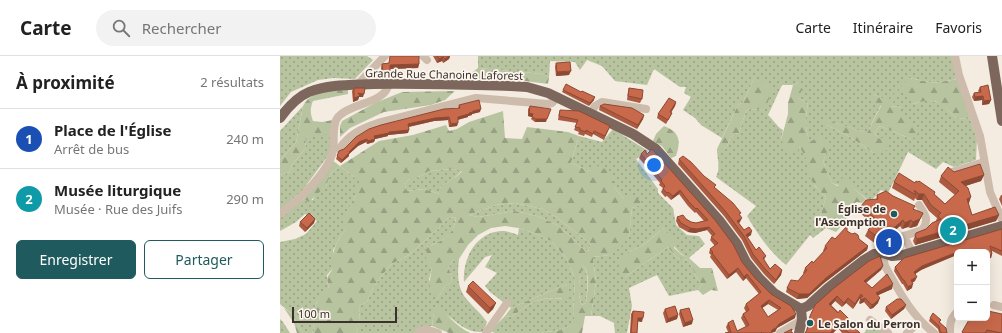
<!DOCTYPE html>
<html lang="fr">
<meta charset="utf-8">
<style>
:root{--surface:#fff;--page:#f2f2f2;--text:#222;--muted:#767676;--line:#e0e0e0;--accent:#1f5a5e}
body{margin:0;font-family:"Noto Sans",sans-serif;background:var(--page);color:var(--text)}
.controls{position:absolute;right:12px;bottom:12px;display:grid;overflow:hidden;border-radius:6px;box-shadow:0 4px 16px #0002}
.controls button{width:36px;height:36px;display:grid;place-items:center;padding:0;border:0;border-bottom:1px solid var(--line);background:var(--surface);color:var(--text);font:20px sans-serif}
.scale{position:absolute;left:12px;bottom:10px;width:105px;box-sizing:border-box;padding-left:4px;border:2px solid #3b302b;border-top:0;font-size:11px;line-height:14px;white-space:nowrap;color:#3b302b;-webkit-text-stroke:3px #fbf5ee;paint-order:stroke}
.you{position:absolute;left:374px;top:109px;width:14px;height:14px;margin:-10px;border:3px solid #fff;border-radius:50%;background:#1a73e8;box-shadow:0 0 0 6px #1a73e833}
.badge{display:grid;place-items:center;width:26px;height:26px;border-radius:50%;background:var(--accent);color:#fff;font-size:13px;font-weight:700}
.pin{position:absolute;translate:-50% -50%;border:2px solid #fff;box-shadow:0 1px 4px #0006}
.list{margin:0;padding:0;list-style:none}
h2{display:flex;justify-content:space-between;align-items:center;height:52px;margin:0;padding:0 16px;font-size:17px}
h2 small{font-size:13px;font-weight:400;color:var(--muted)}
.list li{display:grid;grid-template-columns:26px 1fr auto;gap:12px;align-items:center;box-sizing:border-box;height:60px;padding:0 16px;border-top:1px solid var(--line)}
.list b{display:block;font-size:15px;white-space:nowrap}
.list p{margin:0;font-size:13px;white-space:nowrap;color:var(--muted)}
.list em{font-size:13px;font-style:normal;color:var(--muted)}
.actions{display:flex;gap:8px;padding:12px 16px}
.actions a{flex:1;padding:9px 0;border:1px solid var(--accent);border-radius:6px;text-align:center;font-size:14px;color:var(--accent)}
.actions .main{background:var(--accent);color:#fff}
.icon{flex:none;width:22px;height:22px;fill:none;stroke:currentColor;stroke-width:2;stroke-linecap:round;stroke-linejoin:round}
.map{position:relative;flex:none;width:722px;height:277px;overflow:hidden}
header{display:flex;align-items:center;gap:24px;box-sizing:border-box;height:56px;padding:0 20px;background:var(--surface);border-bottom:1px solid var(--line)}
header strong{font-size:19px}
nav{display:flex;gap:22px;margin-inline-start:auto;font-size:14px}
.search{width:280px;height:36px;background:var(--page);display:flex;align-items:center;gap:10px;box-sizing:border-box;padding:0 14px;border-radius:22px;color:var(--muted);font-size:15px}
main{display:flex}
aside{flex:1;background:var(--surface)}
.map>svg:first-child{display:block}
.grass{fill:url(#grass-dots);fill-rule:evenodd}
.forest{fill:url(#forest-firs);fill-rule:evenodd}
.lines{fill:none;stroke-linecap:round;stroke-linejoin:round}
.minor{stroke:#cdbbac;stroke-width:8}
.major{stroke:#7d675c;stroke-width:10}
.wall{fill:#ac5a40;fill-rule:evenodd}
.shaded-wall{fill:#8c4a34}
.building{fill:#c8694b;stroke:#8c4a34;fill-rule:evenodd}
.poi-dot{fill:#1f5a5e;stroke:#fbf5ee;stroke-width:1.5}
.labels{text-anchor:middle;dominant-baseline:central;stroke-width:3.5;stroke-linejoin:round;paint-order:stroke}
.street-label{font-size:11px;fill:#3b302b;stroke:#fbf5ee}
.poi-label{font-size:11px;font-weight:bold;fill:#3b302b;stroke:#fbf5ee;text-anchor:end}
</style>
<header>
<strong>Carte</strong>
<div class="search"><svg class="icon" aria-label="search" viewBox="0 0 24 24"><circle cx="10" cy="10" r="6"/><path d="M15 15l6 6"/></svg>Rechercher</div>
<nav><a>Carte</a><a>Itinéraire</a><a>Favoris</a></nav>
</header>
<main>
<aside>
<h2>À proximité<small>2 résultats</small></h2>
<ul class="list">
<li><span class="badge" style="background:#1a4fb4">1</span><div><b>Place de l'Église</b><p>Arrêt de bus</p></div><em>240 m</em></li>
<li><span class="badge" style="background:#0f9aa8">2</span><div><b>Musée liturgique</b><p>Musée · Rue des Juifs</p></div><em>290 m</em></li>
</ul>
<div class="actions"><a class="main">Enregistrer</a><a>Partager</a></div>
</aside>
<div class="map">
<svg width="722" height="277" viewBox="0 0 722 277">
<defs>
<pattern id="grass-dots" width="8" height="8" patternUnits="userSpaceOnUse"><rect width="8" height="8" fill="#b8c4a0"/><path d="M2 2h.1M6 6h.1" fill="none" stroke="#97a083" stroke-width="1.8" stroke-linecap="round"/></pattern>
<pattern id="forest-firs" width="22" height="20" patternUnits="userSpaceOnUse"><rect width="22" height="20" fill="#b8c4a0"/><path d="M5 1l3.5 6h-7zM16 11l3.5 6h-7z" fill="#97a083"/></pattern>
</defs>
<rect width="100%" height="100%" fill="#f4ebe1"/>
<g class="grass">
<polygon points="0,0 87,0 93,4 75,23 53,22 38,24 11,36 0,50"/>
<path d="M 198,0 L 671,0 L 678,23 L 654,27 L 629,22 L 633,48 L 648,44 L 661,47 L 676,62 L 690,63 L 697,83 L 696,104 L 674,111 L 663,106 L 656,113 L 628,96 L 608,137 L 601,134 L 591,145 C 583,142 579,135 572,132 C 566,129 558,130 552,127 L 543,106 L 547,94 L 530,87 C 525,73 525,62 528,48 L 519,42 L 518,27 L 513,29 L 502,29 L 488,59 C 494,64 496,70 503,74 L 501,84 L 519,91 L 527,100 L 530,121 L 535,130 L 546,141 L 540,161 L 544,165 L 546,172 L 533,182 L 530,179 L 506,209 C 488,194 479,180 467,160 L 476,150 L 436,121 C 441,110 437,104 437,93 L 440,98 C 443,95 446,91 448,88 C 451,81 451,78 459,77 L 466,55 L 470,53 L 484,54 L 474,23 L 463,46 L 458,49 L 442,82 L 421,69 L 415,62 L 403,54 L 411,41 L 404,37 L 406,31 L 400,31 L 374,13 L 367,29 L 335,25 L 322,10 L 307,4 L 300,14 L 295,6 L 270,5 L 269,21 L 263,18 L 198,12 ZM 618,34 L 609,51 L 617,50 L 621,52 L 621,57 L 631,83 L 600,70 L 594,77 L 600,83 L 594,97 L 570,81 L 547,69 L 548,65 L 587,77 L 601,49 L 593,38 L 603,43 L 611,43 Z"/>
<polygon points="23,50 16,87 0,104 0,75"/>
<path d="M 333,73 L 368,95 L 356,103 L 378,133 L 378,137 L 393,152 L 396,169 L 407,179 L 419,180 L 425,188 L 409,202 C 395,197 391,184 384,172 L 363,189 L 349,196 L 345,221 L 388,191 L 397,202 L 409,204 L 416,221 L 422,229 L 418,234 L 389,240 L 377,219 L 349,232 L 352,250 L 347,277 L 335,277 L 334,267 L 320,260 L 311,260 L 316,226 L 313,201 L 330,199 L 349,180 L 352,152 L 362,148 L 344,143 L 334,131 L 309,115 L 291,107 L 299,80 L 322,86 Z"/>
<polygon points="32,77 51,78 50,95 47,101 22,135 0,154 0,119 10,116 12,109 25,93 26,82"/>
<path d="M 60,110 L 74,121 L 82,123 L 76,139 L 67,156 L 65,174 L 59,183 L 53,194 L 53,212 L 47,219 L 47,226 L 49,231 C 34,243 32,257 34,275 L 32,277 L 23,277 L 11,257 L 0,248 L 0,186 L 15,183 L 26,178 L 37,165 L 25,158 L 16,166 L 0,175 L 0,162 L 24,143 L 33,144 L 35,139 L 46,130 L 51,117 Z"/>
<path d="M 173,113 L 182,114 C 177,122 167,125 160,132 L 160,138 L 144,133 L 126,135 L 125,128 L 129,123 L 135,123 L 149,115 Z"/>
<polygon points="235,147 263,153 276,161 311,188 308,195 301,191 294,183 277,169 257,160 235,155 198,161 189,159 216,149"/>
<path d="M 176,161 C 173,181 164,184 147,191 L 147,204 L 152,213 L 149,223 L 157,244 L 164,232 L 171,226 L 172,219 L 168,212 L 174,203 L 179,203 C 178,213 177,224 181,234 C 184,244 200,255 207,266 L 203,276 C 186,277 178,267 166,258 C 163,256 158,256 154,255 L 152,270 L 141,271 L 134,277 L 76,277 L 80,265 L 79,250 L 87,246 L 93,232 L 110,209 L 129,199 L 159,172 L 168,162 Z"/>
<path d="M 239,172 L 254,177 L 271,185 L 287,203 L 295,223 L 293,256 L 296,268 L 281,274 L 257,277 L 215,277 L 210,275 L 225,260 L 232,261 C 249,247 259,240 282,243 L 287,228 L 231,252 L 210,236 L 205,230 L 217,217 L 205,211 L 212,199 L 205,201 L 184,226 C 182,203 196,176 222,175 C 227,175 233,177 238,179 Z"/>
<path d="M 303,208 C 310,220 307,234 306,247 L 302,249 C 296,236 300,222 303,208 Z"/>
<polygon points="0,263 3,266 10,277 0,277"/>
<polygon points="591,268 604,277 584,277"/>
</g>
<g class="forest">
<polygon points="198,12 263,18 269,21 268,28 245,25 192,22 189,19"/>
<path d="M 629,22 L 654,27 L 678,23 L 690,63 L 676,62 C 659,45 657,41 633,48 L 621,30 Z"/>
<path d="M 474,23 C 498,28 492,37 484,54 L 470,53 L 466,55 L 459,77 C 451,78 451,81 448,88 C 446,92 443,95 440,99 L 437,93 L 458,49 L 463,46 Z"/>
<path d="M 518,27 L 522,32 L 519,42 L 528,48 C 525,62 525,73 530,86 L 540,80 L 545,82 L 550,87 L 543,106 L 552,127 L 558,130 L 562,122 L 569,126 L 572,131 L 586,143 L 582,147 L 577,146 L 568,150 L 567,164 L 556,176 L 546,172 L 544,165 L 540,161 L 546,141 C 540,135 533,129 530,121 C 525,107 530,104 519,91 L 517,98 L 509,96 L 501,84 L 508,58 L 508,47 L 513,29 Z"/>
<path d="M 68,33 L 68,38 L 33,45 C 30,52 30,57 33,65 L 42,66 L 53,64 L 51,78 L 38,80 L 31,78 L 26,82 L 25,93 L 12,109 L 10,116 L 0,119 L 0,104 L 16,87 L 23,50 C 31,34 53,34 68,33 Z"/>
<path d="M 618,33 C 618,41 614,45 610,51 L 617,50 L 621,52 L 621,57 L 639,74 L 636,81 L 631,83 L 600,70 L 594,77 L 600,83 L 605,81 L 610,87 L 608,93 L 602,97 L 594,97 L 570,81 L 547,69 L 543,63 L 587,77 L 601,50 L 591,43 L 593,38 L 603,43 L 610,43 Z"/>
<polygon points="175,35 165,44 151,49 104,56 70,72 60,81 60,70 62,65 95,47 122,36"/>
<path d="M 223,55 L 225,82 L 242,83 L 247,71 L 288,76 L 299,80 L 291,107 L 309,115 L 315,109 L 332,116 L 334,131 L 344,143 L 355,139 L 363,148 L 352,152 L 349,180 L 341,191 L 330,199 L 313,201 L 316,226 L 311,260 L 305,260 L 302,277 L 257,277 L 281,274 L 295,268 L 293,256 L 295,223 L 287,203 L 271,185 L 254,177 L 239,172 L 225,170 L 211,172 L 198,179 L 188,189 L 179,203 L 174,203 L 168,212 L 172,219 L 171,226 L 164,232 L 157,244 C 166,259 175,269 190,277 L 169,277 L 152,270 L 154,255 L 157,244 C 148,234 149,226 152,213 L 146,204 L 147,191 C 162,185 174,180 176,161 L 168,162 L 159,172 L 129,199 L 110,209 L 93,232 L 87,246 L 79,250 L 80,265 L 76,277 L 32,277 L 34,275 L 32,259 L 40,238 L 49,231 C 44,218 51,220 53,210 C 53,205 52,199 54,194 C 56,187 61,180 65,174 C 60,163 71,149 76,139 L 74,134 L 81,123 L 75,124 L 74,121 L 60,110 L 51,117 L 46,130 L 29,146 L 24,143 L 52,104 L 60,110 L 99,85 L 133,79 L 166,69 L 169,75 L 177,73 L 189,66 ZM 173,113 L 182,115 C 177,122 166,125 160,132 L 160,138 L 144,133 L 126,135 L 125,128 L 129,123 L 135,123 L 149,115 ZM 235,147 L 263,153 L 276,161 L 311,188 L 308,195 L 301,191 L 294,183 L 277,169 L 257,160 L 235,155 L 198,161 L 189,159 L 216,149 ZM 303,209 C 311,219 307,235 306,247 L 302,249 C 296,236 300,223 303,209 Z"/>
<path d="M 384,70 C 400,76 401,85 396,100 L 391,102 L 382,90 L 373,85 L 376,78 Z"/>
<polygon points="384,172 396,187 394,192 402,199 409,202 420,212 432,212 438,235 431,234 423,239 418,234 422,229 416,221 409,204 397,202 388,191 345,221 339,215 340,203 349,196 363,189"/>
<path d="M 287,228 L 289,240 C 280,244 278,242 270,242 C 254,243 244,251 232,261 L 225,260 L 231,252 Z"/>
<polygon points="4,252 11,257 23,277 17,277 14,267"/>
</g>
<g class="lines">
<g class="minor">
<polyline points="143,0 147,4"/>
<polyline points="675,0 679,19 700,80 710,136 722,164"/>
<polyline points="78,28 105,0"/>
<polyline points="311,57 315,50 322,46 366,53"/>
<path d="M 59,93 C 70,78 80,73 98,67 L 196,42 L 268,48 L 272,47 L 278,41"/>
<polyline points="672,116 704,106"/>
<path d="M 639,149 C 645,158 650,164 642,174 C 622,182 597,182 605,210 C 619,235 631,259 654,277"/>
<path d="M 0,158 C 18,145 48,117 53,95 C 55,85 51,67 59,60 C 73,46 104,48 109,28"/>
<polyline points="624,180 632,196"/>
<polyline points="714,249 722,251"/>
<polyline points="590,264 608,277"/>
<polyline points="138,277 145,273 158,277"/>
<polyline points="206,277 227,247"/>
<polyline points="500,277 522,264"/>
<polyline points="627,277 640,265"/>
<path d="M 670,277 C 670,267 670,263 677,256"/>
</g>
<g class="major">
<polyline points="712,0 722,65"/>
<path d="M 0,62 C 8,51 17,41 29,36 C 49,28 72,29 93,28 C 139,27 185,29 231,30 L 247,31 L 268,37 L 353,78 L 376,93 L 439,164 L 457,188 L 466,206 L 479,222 L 494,237 L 521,253"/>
<polyline points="519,277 522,264 521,253 528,250 548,232 584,204 594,198 603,197 612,200 623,199 722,170"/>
</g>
</g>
<g class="wall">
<polygon points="110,0 139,8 138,12 110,13 108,20 101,21 101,12 102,8 109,7"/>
<polygon points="153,0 170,0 169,3 163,7 162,5 157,7"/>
<polygon points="276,7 289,19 276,20 275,11"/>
<polygon points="700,31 711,44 709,48 702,49 702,44 694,45 692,41 694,37 699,36 698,35"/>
<polygon points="74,32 83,41 79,41 78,44 73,46 72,35"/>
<polygon points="349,32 362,43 360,47 347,44 348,36"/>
<polygon points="283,34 314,44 309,50 282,36"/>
<polygon points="396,46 395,50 391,57 392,57 390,61 386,68 377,62 378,58"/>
<polygon points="179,49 200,56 192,58 192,59 188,60 188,61 178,64 177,70 169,71 168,64 154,65 129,71 128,77 108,79 108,80 95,83 94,86 87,88 86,86 78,90 69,98 69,100 61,107 56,103 59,95 64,93 101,69 178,52"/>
<polygon points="250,50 266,66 255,66 251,63 252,61 248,60 248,53"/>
<polygon points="320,50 364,59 363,63 357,73 319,54"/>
<polygon points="280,54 330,70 324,84 313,78 312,81 305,78 304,80 298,78 299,76 294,74 297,67 278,64 279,57"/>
<path d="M 372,93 L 475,222 L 515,262 L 497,272 L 495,276 L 448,276 L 446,271 L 448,267 L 457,275 L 466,271 L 461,262 L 463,258 L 466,256 L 464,252 L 466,248 L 479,238 L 466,222 L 463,225 L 456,216 L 447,223 L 430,201 L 431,199 L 429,197 L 430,193 L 435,190 L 430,184 L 432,180 L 427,174 L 415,177 L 408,176 L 399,171 L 396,165 L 397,161 L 406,163 L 411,166 L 416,167 L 424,165 L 416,156 L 415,157 L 408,150 L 399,138 L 391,144 L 387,140 L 385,141 L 381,136 L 383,132 L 379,129 L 380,127 L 359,102 L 361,98 L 367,98 ZM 488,248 L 498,254 L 488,261 L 482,252 Z"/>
<polygon points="399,103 435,132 460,160 460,166 459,167 464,174 471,179 467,181 476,194 486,200 484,204 490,213 502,214 501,219 494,228 484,218 471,202 462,184 444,160 398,108"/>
<polygon points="674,116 704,119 701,125 685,130 689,147 688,147 692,159 719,159 716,165 635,189 633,185 636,177 646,173 656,165 657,162 649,155 642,144 637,144 635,142 634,145 612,132 614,126 635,127 655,136 654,138 665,148 675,139 659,126 661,120"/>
<polygon points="597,139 613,140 634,153 640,164 637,170 630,172 628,171 622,173 620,170 604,184 600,191 585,180 588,174 593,168 579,156 581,150 596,144"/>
<polygon points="721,139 722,139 722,150 719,143"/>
<polygon points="35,163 34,167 25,176 19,170 20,166"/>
<polygon points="722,173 722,200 712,195 712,198 711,202 707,196 677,196 641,214 635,218 635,225 632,227 632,232 627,235 623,228 622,228 614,215 615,211"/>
<polygon points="567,175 588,190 587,194 544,227 527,242 517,243 506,236 507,232 518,225 524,218 523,217 525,212 533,207 544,196 543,195 545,190"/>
<polygon points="589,205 603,210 601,214 586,227 592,232 612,233 598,239 598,247 593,252 590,253 584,246 580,248 579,247 580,243 580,242 573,253 566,247 562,251 555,245 551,249 580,277 562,277 558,272 553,277 525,277 526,275 530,260"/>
<polygon points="188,230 216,247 213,253 208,258 186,236"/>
<polygon points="626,249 624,253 611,263 605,255 606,251"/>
<polygon points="385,253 398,259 397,263 386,267 383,257"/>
<polygon points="400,254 412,268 403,271 399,258"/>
<polygon points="353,255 362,266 358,265 357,277 350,277 351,258"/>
<polygon points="708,255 722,277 682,277 682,276"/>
<polygon points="650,262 660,266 667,277 659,277 658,273 649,265"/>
</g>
<g class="shaded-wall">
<polygon points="169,0 170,0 169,3 163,7 165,3"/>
<polygon points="163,1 162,5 157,7 159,3"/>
<polygon points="139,8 138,12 108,13 110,9"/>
<polygon points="291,15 289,19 276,20 277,16"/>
<polygon points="103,17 110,17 108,20 101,21"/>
<polygon points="78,37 84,38 83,41 79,41 78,44 73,46 74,42"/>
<polygon points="703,40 702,44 694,45 695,41"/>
<polygon points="315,41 314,44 309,50 310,47"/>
<polygon points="711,44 709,48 702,49 704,45"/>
<polygon points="396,46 395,50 388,60 390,56"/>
<polygon points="201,53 200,56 192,58 192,59 188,60 188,61 176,64 178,61 189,57 193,55"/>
<polygon points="249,57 253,58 252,61 248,60"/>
<polygon points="364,59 363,63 357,73 358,69"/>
<polygon points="169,61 168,64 154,65 127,71 128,68 155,62"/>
<polygon points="256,63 267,63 266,66 255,66"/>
<polygon points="178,67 177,70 169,71 171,68"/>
<polygon points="129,74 128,77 108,79 108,80 95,83 94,86 87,88 88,85 94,80 109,76"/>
<polygon points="87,83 86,86 78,90 69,98 69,100 61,107 62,104 69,96 79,86"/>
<polygon points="704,119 701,125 679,132 681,126"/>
<polygon points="400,134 399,138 391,144 393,140"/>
<polygon points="639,138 644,138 642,144 637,144"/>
<polygon points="691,141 689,147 685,149 687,143"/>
<polygon points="643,157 637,170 630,172 633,166"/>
<polygon points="719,159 716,165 635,189 637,183"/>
<polygon points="462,162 460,166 456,169 457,165"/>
<polygon points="35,163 34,167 25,176 27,172"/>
<polygon points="623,164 620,170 604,184 600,191 602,184 607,178"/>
<polygon points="631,164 628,171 622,173 625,167"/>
<polygon points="429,171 427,174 415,177 408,176 410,172"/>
<polygon points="472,175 471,179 465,183 466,179"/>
<polygon points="588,190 587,194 544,227 527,242 517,243 519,238 546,222"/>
<polygon points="685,193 684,196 677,196"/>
<polygon points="677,196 677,199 641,214 632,220 634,216 642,210"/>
<polygon points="712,198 711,202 707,203 707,200"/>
<polygon points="603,210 601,214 583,229 584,225"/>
<polygon points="458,212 456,216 447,223 449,219"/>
<polygon points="502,214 501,219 494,228 496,224"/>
<polygon points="467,218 466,222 463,225 464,221"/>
<polygon points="637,221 635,225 629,228 631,224"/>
<polygon points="613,228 612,233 594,241 596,237"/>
<polygon points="633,228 632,232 627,235 628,231"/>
<polygon points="581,238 580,242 573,253 575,248"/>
<polygon points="557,240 555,245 548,253 549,248"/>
<polygon points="568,242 566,247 562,251 564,247"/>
<polygon points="585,242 584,246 580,248 581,244"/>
<polygon points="600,242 598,247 593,252 590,253 592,249"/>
<polygon points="489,244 488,248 479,254 481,250"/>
<polygon points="216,247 213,253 208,258 210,252"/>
<polygon points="626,249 624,253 611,263 612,259"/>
<polygon points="516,258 515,262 497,272 495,276 491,277 492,274 499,268"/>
<polygon points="398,259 397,263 386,267 388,263"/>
<polygon points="358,262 363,262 362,266 356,265"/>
<polygon points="413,264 412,268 403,271 405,267"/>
<polygon points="559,268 558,272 553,277 550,277"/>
</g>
<g class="building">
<polygon points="110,0 139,0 139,8 110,9 110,17 103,17 102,8 109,7"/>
<polygon points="157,0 169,0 165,3 163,1 159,3"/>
<polygon points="290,6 291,15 277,16 276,7"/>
<polygon points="286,28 301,36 302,35 315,41 310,47 283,34"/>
<polygon points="708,29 711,44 704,45 703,40 695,41 694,37 701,36 700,31"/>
<polygon points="74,32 85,32 84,38 78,37 80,40 74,42"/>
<polygon points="349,32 363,34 362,43 348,40"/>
<polygon points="389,42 396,46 390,56 392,57 388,64 378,58"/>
<polygon points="199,44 201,53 193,55 193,56 189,57 189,58 178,61 178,67 171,68 169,61 155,62 128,68 129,74 109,76 109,77 94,80 95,83 88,85 87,83 79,86 69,96 70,96 62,104 57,100 59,95 64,93 76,81 89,73 101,69 164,53 180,52 179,49"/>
<polygon points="324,48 352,52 364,59 358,69 320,50"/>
<polygon points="250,50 271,53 267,63 256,63 252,61 253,58 249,57"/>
<polygon points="280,54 299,55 330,70 325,80 314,75 313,78 306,74 306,76 300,74 300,72 295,71 298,64 279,60"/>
<path d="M 372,93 L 435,164 L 453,188 L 462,206 L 475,222 L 491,238 L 511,250 L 516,258 L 499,268 L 496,272 L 492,274 L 491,277 L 483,277 L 483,276 L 480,277 L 445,277 L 451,276 L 448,267 L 453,264 L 457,275 L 469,269 L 463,258 L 469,254 L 466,248 L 481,236 L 467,218 L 464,221 L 458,212 L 449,219 L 432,197 L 433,196 L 430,193 L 438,187 L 431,181 L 435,178 L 429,171 L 417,173 L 410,172 L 401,167 L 397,161 L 403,159 L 406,163 L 411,166 L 416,167 L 428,164 L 417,152 L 416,153 L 409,146 L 400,134 L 393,140 L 388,136 L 387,137 L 383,133 L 385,130 L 381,125 L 382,124 L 361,98 L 365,94 L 367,98 ZM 489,244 L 501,252 L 488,261 L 481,250 Z"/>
<polygon points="403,100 411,106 424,120 436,129 434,131 453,147 461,157 459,158 462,162 457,165 464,174 469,171 472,175 466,179 476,194 479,191 486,200 483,202 490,213 495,208 502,214 496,224 485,213 473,198 464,180 446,156 399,103"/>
<polygon points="700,108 704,119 681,126 688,132 691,141 687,143 692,159 715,151 719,159 637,183 635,179 636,177 646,173 652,167 661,163 658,160 661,157 651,149 644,138 639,138 634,134 636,139 614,126 619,117 635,127 636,125 638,126 639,125 655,136 654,138 665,148 679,135 661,120 668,111 674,116"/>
<polygon points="606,135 613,140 635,150 633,153 643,157 640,163 635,165 633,166 631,164 625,167 623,164 607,178 602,184 588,174 597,164 581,150 586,144 598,143 597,139"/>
<polygon points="29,157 35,163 27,172 20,166"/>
<polygon points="567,170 567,175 572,178 575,177 578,179 579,183 588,190 546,222 529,238 519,238 507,232 511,224 518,225 527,214 525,212 532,205 533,207 547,192 545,190 552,181 555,183"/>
<polygon points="722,173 722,195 710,190 712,198 707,200 707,196 696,196 696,194 692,196 686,196 685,193 642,210 634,216 637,221 631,224 633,228 628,231 624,224 623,224 615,211 624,202"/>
<polygon points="600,200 603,210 584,225 592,232 607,218 613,228 596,237 600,242 595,247 592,249 585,242 581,244 580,242 583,240 581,238 575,248 568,242 564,247 557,240 549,248 558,257 560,254 569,263 567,265 580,277 569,277 559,268 550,277 525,277 527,274 530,260 535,249 554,232 589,205"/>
<polygon points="193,225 216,247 210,252 188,230"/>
<polygon points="617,243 621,243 626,249 612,259 606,251"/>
<polygon points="395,250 398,259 388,263 385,253"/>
<polygon points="409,252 413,264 405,267 400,254"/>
<polygon points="707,253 709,253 708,255 722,258 722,277 707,274 705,277 683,277 682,276 690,262 707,262"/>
<polygon points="353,255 364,256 363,262 358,262 357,277 351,277"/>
<polygon points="653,257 661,264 659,266 666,272 667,277 662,277 660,275 659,270 650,262"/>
<polygon points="512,273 511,276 513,277 504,277"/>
</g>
<g class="poi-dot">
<circle cx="614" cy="158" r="4"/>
<circle cx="530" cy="267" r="4"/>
</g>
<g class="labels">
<g class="street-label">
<text transform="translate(164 18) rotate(1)">Grande Rue Chanoine Laforest</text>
</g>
<g class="poi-label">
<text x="606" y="152">Église de<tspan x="606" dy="13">l'Assomption</tspan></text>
<text x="538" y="267" text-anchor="start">Le Salon du Perron</text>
</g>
</g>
</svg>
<div class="controls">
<button>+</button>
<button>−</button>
</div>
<div class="scale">100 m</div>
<div class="you"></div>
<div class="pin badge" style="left:609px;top:186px;background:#1a4fb4">1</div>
<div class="pin badge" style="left:673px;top:174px;background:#0f9aa8">2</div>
</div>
</main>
